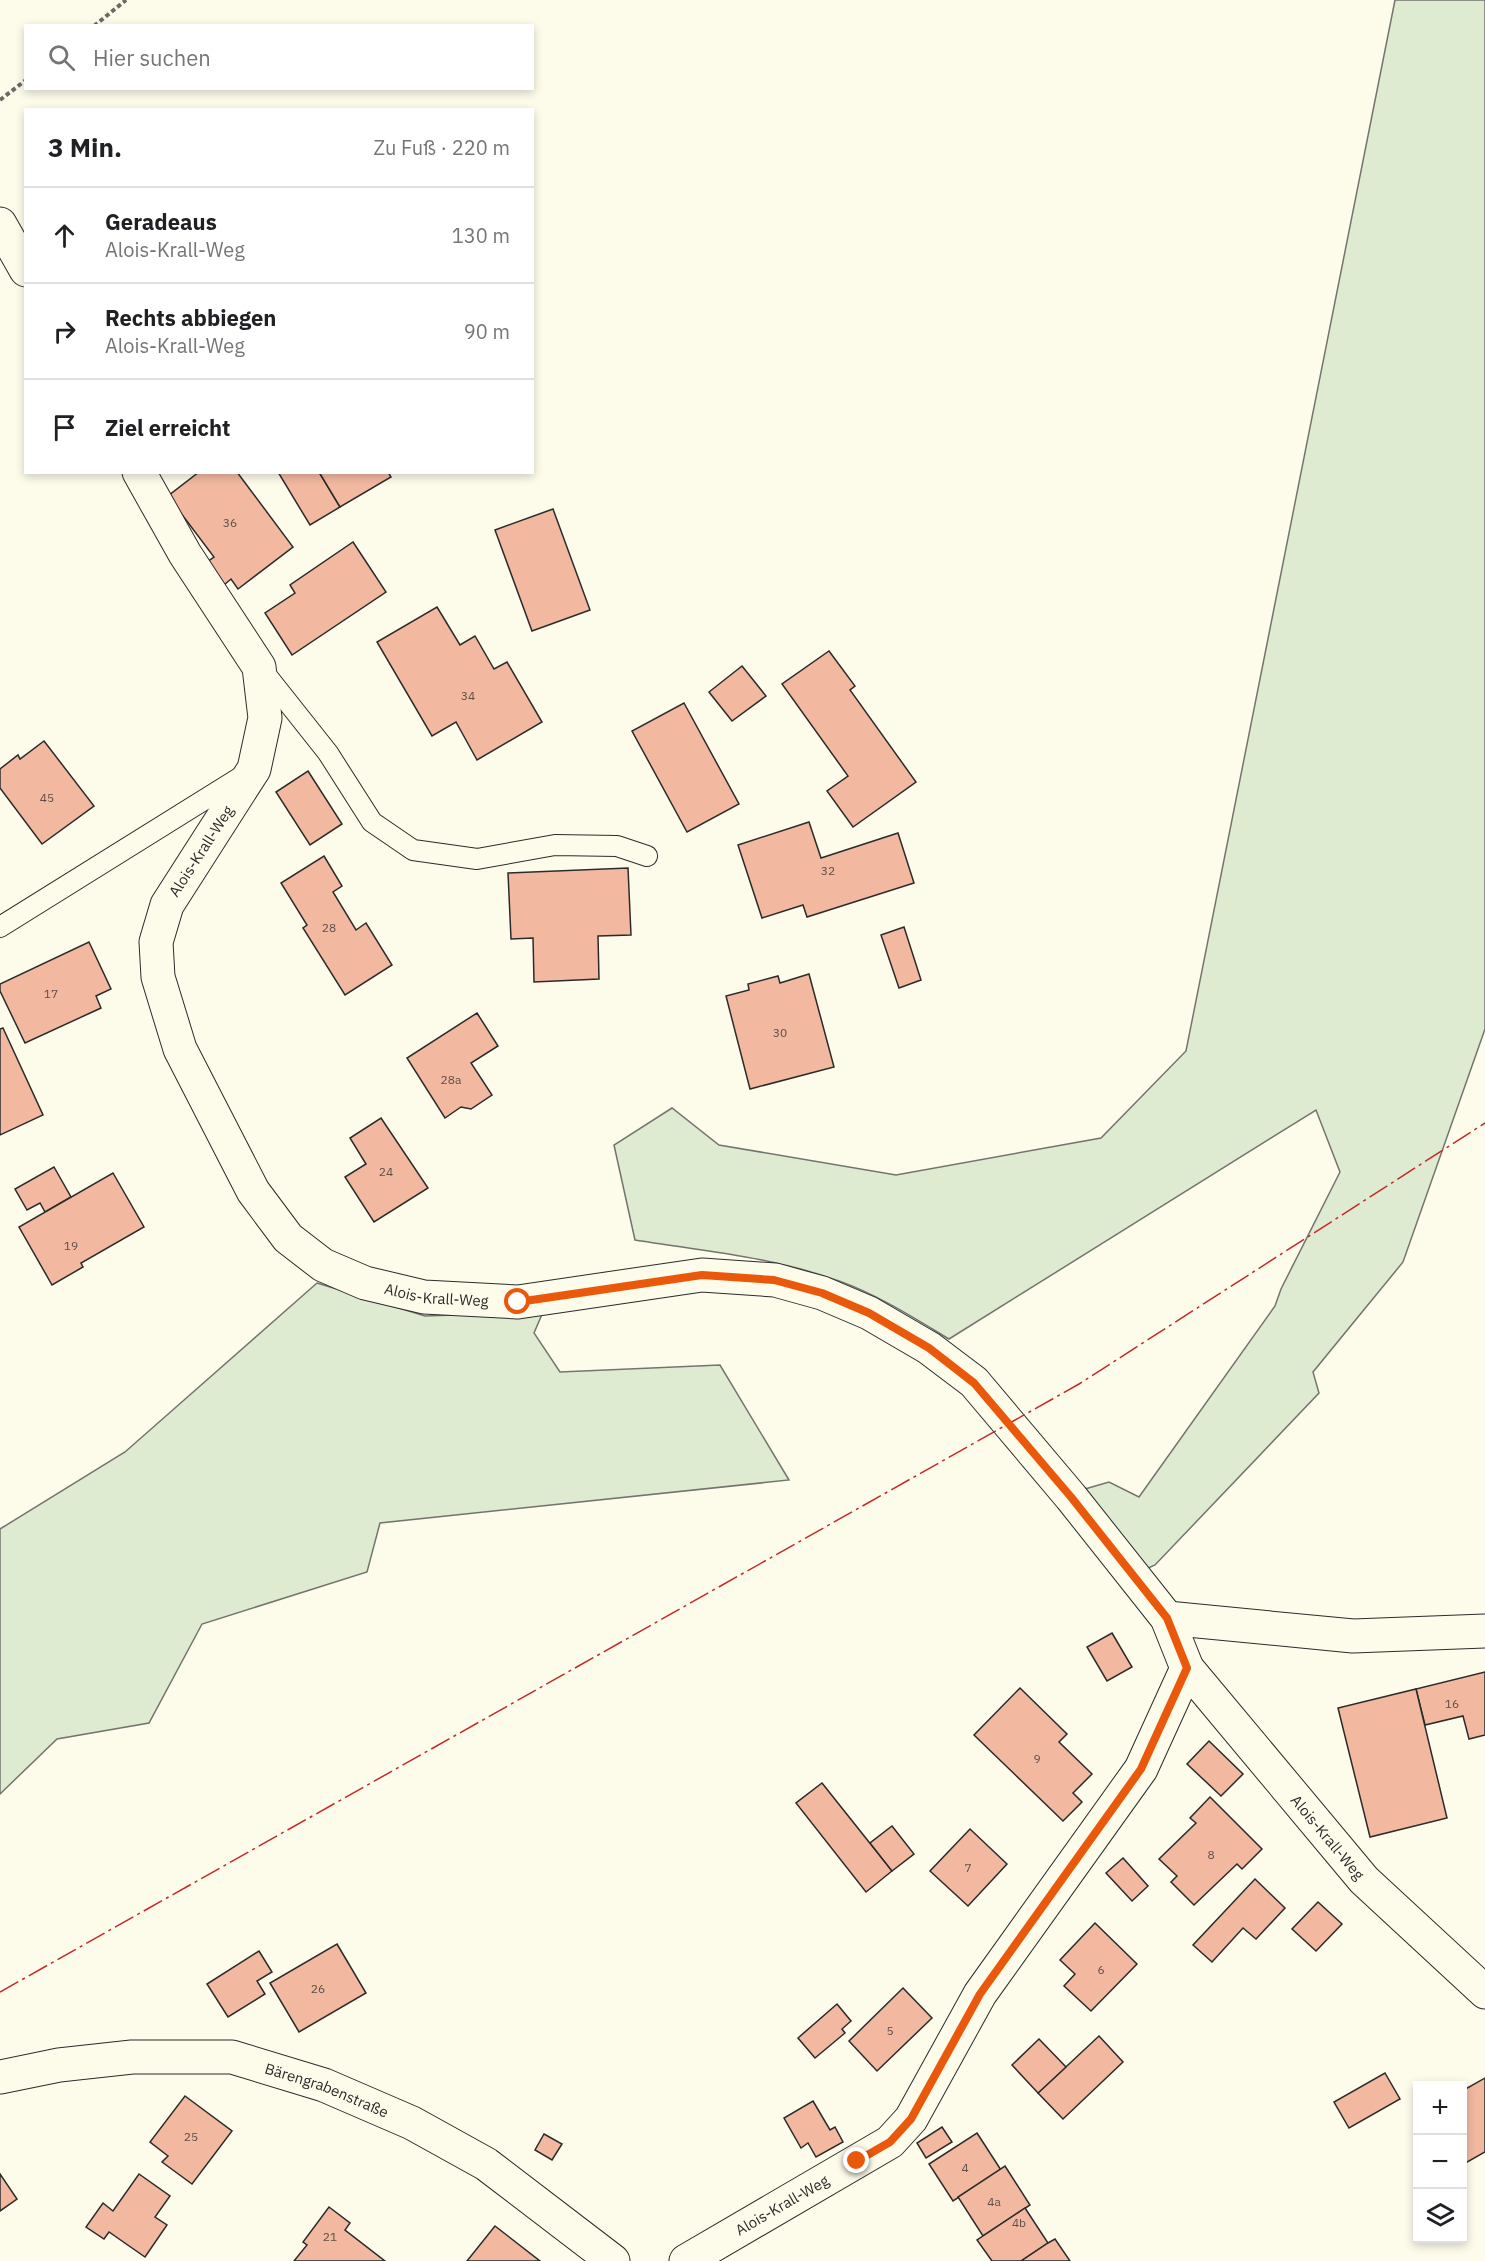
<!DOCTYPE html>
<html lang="de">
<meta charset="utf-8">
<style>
:root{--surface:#fff;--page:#f6f6f6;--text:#202124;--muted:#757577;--line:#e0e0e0}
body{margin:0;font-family:"IBM Plex Sans",sans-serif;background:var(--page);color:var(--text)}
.controls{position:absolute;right:18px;bottom:18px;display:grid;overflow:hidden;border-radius:0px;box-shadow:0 3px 9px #0003}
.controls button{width:54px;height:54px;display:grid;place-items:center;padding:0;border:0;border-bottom:2px solid var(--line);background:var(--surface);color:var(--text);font:30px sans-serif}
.stop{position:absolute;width:18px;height:18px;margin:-14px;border:4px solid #ea580c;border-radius:50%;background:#fff}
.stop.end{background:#ea580c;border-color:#fff;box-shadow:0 2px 6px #0008}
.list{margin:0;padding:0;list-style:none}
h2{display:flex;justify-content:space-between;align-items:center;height:78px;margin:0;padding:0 24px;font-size:26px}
h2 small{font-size:20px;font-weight:400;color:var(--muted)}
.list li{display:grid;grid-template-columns:39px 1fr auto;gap:18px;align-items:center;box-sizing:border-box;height:96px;padding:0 24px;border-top:2px solid var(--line)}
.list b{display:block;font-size:22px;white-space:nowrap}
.list p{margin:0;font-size:20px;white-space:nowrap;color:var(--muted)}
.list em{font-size:20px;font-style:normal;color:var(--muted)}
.icon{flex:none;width:33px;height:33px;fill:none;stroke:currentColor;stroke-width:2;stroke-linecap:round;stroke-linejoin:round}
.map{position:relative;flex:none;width:1485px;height:2261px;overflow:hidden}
.search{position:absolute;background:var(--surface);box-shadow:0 3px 9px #0003;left:24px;top:24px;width:510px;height:66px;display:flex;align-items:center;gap:15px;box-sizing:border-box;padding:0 21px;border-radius:0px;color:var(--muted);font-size:22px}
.panel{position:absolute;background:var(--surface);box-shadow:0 3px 9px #0003;left:24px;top:108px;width:510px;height:366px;border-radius:0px}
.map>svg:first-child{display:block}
.green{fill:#deebd1;stroke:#74746e;stroke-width:1.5}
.building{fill:#f2b8a0;stroke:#2b2b2b;stroke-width:1.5}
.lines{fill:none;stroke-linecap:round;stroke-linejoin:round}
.lane-casing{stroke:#2b2b2b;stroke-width:22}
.street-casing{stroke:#2b2b2b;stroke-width:35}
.path{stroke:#6a6964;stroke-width:4;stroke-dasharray:4.5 3;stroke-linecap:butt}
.lane{stroke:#fdfbea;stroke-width:20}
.street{stroke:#fdfbea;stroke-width:33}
.power{stroke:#c62828;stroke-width:1.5;stroke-dasharray:21 4.5 3 4.5;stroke-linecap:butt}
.route{stroke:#ea580c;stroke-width:8}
.labels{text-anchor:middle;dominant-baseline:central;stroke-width:4.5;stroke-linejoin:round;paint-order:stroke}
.number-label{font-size:12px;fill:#5d4e48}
.street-label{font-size:15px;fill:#2b2b2b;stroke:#fdfbea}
</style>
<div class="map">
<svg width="1485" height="2261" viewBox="0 0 1485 2261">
<rect width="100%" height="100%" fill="#fdfbea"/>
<g class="green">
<path d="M 1395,0 L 1485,0 L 1485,1029 L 1403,1262 L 1313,1372 L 1319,1393 L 1155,1565 L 1144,1570 L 1085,1489 L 1109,1482 L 1139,1497 L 1275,1306 L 1281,1289 L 1340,1172 L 1316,1110 L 949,1339 C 914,1318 878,1295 839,1281 C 773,1257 703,1251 635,1240 L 614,1145 L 672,1108 L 719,1145 L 896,1175 L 1101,1138 L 1186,1051 Z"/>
<polygon points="317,1283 425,1316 543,1312 534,1333 560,1372 720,1365 789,1480 380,1523 367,1572 202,1624 149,1723 57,1739 0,1794 0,1529 125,1452"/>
</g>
<g class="building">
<polygon points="199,472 237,472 293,547 238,589 231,579 224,585 207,562 214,557 168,496"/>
<polygon points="278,472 319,472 340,507 310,525"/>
<polygon points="319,472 388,472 391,477 340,507"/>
<polygon points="553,509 590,610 532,631 495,530"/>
<polygon points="353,542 386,592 292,655 265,613 295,593 290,585"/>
<polygon points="437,607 460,645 475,636 494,669 507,662 542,722 477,760 456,722 432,736 377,642"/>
<polygon points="829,651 855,686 850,690 916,782 853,827 827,791 848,776 782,684"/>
<polygon points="742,666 766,696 732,721 709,692"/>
<polygon points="684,703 739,804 687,832 632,731"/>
<polygon points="44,741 94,806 42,844 0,788 0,769 18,755 20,759"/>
<polygon points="308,771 342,824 310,845 276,792"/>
<polygon points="809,822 821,858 898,833 914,883 807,917 803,905 762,918 738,845"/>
<polygon points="324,856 342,886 333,892 356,930 366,923 392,965 345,995 303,928 307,925 281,883"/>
<polygon points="628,868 631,935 598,936 599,979 534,982 533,938 511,939 508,873"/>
<polygon points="904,927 921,980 899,988 881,935"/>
<polygon points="89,942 111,989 96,996 101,1008 25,1043 0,991 0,984"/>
<polygon points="809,974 834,1067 750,1089 726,996 749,990 748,984 778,976 780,983"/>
<polygon points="477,1013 498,1046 471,1063 492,1095 471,1109 461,1107 445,1118 407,1058"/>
<polygon points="3,1028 43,1115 0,1135 0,1029"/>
<polygon points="381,1118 428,1188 374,1222 345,1177 366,1164 350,1138"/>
<polygon points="54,1167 71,1197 45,1212 40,1203 27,1210 15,1189"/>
<polygon points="113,1173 144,1227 81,1263 83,1267 52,1285 19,1227"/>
<polygon points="1112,1633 1132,1667 1107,1681 1087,1647"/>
<polygon points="1485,1672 1485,1735 1469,1739 1463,1716 1425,1725 1416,1689"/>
<polygon points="1020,1688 1067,1734 1059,1742 1092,1774 1073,1793 1082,1802 1063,1821 974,1735"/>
<polygon points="1416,1689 1447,1818 1370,1837 1338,1708"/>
<polygon points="1209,1741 1243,1774 1221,1796 1187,1764"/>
<polygon points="822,1783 892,1871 866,1892 796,1803"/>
<polygon points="1210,1797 1262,1849 1242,1869 1237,1864 1194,1905 1171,1882 1177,1876 1159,1859 1196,1823 1190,1818"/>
<polygon points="892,1826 914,1854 892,1871 870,1843"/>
<polygon points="970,1829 1007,1864 968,1906 930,1871"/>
<polygon points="1123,1858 1148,1886 1132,1901 1106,1873"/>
<polygon points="1255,1879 1285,1908 1256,1939 1243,1928 1212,1962 1193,1945"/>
<polygon points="1318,1902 1342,1924 1316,1951 1292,1929"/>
<polygon points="1095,1923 1137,1964 1091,2011 1064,1986 1075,1974 1060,1960"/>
<polygon points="337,1944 366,1993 299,2032 270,1983"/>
<polygon points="259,1951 272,1972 257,1981 265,1994 228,2017 207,1984"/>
<polygon points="903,1988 932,2018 877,2071 849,2041"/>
<polygon points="837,2004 851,2021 842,2029 845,2033 815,2058 798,2038"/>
<polygon points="1099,2036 1123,2062 1063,2119 1038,2093"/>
<polygon points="1039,2039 1066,2067 1038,2093 1012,2065"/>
<polygon points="1385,2073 1400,2099 1349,2128 1334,2102"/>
<polygon points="1485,2078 1485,2152 1462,2165 1462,2091"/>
<polygon points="185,2096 232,2131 192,2184 162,2162 168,2156 150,2142"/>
<polygon points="813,2101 830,2130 835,2127 843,2142 816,2157 808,2143 801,2148 784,2118"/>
<polygon points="942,2127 952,2142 926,2158 917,2143"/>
<polygon points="977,2133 1001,2170 953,2201 929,2164"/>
<polygon points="544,2134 562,2144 552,2160 535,2150"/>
<polygon points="1005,2166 1030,2205 983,2236 958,2197"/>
<polygon points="0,2174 17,2199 0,2211"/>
<polygon points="139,2174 170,2196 155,2217 167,2225 145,2257 109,2232 104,2239 86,2227 103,2203 113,2211"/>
<polygon points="329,2207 350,2223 345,2230 385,2261 294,2261 307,2245 303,2242"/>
<polygon points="1025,2208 1048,2243 1021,2261 992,2261 977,2240"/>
<polygon points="495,2226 540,2261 467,2261"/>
<polygon points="1055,2239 1070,2261 1021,2261 1048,2243"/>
</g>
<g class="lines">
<g class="lane-casing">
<g id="lane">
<polyline points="263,671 328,753 372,822 413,850 477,859 555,845 617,846 647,856"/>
<polyline points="0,927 244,775"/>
</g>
</g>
<g class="street-casing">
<g id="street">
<polyline points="0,224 26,270"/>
<path id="s1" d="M 139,472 L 185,554 L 259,667 L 265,718 L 254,769 L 167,905 L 156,942 L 158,977 L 180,1049 L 253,1191 L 288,1238 L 323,1265 L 365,1283 L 424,1297 L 518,1302 L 702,1275 L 775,1280 L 822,1293 L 869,1313 L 929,1348 L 974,1382 L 1071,1497 L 1167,1618 L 1187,1668 L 1141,1769 L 980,1994 L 911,2119 L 890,2142 L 686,2261"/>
<polyline points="1167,1618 1353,1636 1485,1631"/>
<path id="s2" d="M 1187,1668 L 1364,1880 L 1485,1992"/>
<path id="s3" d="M 0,2077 L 59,2065 L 132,2057 L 232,2057 L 324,2085 L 412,2123 L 486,2164 L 613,2261"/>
</g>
</g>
<g class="path">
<polyline points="94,26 126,0"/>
<polyline points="0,100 26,80"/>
</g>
<use href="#lane" class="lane"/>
<use href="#street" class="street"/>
<polyline class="power" points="0,1992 1079,1384 1485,1123"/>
</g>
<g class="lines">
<polyline class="route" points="518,1302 702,1275 774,1280 822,1293 869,1313 929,1348 974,1383 1071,1497 1167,1618 1187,1668 1141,1769 980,1994 911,2119 890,2142 857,2161"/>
</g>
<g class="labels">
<g class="number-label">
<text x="230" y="522">36</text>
<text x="468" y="695">34</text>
<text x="47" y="797">45</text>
<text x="828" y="870">32</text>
<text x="329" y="927">28</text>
<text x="51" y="993">17</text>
<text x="780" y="1032">30</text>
<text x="451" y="1079">28a</text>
<text x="386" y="1171">24</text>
<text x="71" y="1245">19</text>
<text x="1452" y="1703">16</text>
<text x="1037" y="1758">9</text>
<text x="1211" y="1854">8</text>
<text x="968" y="1867">7</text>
<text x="1101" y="1969">6</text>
<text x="318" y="1988">26</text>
<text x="890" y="2030">5</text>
<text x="191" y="2136">25</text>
<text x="965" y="2167">4</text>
<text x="994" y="2201">4a</text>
<text x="1019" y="2222">4b</text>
<text x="330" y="2236">21</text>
</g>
<g class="street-label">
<text transform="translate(201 851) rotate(-57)">Alois-Krall-Weg</text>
<text stroke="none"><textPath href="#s1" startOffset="1024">Alois-Krall-Weg</textPath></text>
<text stroke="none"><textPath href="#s2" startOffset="220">Alois-Krall-Weg</textPath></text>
<text stroke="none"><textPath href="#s3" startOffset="334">Bärengrabenstraße</textPath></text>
<text transform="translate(782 2205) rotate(-30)">Alois-Krall-Weg</text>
</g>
</g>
</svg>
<div class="controls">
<button>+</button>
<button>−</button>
<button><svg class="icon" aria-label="layers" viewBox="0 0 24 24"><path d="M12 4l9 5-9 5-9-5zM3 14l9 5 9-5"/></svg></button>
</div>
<div class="stop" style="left:518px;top:1302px"></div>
<div class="stop end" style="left:857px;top:2161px"></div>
<div class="search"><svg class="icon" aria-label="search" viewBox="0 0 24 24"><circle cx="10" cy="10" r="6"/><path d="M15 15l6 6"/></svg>Hier suchen</div>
<section class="panel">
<h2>3 Min.<small>Zu Fuß · 220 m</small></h2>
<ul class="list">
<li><svg class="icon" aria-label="ahead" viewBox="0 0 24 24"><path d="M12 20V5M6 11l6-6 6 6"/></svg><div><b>Geradeaus</b><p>Alois-Krall-Weg</p></div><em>130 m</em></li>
<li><svg class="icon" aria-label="right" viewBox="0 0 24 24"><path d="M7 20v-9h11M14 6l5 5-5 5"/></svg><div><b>Rechts abbiegen</b><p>Alois-Krall-Weg</p></div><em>90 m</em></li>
<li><svg class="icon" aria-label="arrive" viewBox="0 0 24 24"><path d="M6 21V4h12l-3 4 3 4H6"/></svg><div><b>Ziel erreicht</b></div></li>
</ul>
</section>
</div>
